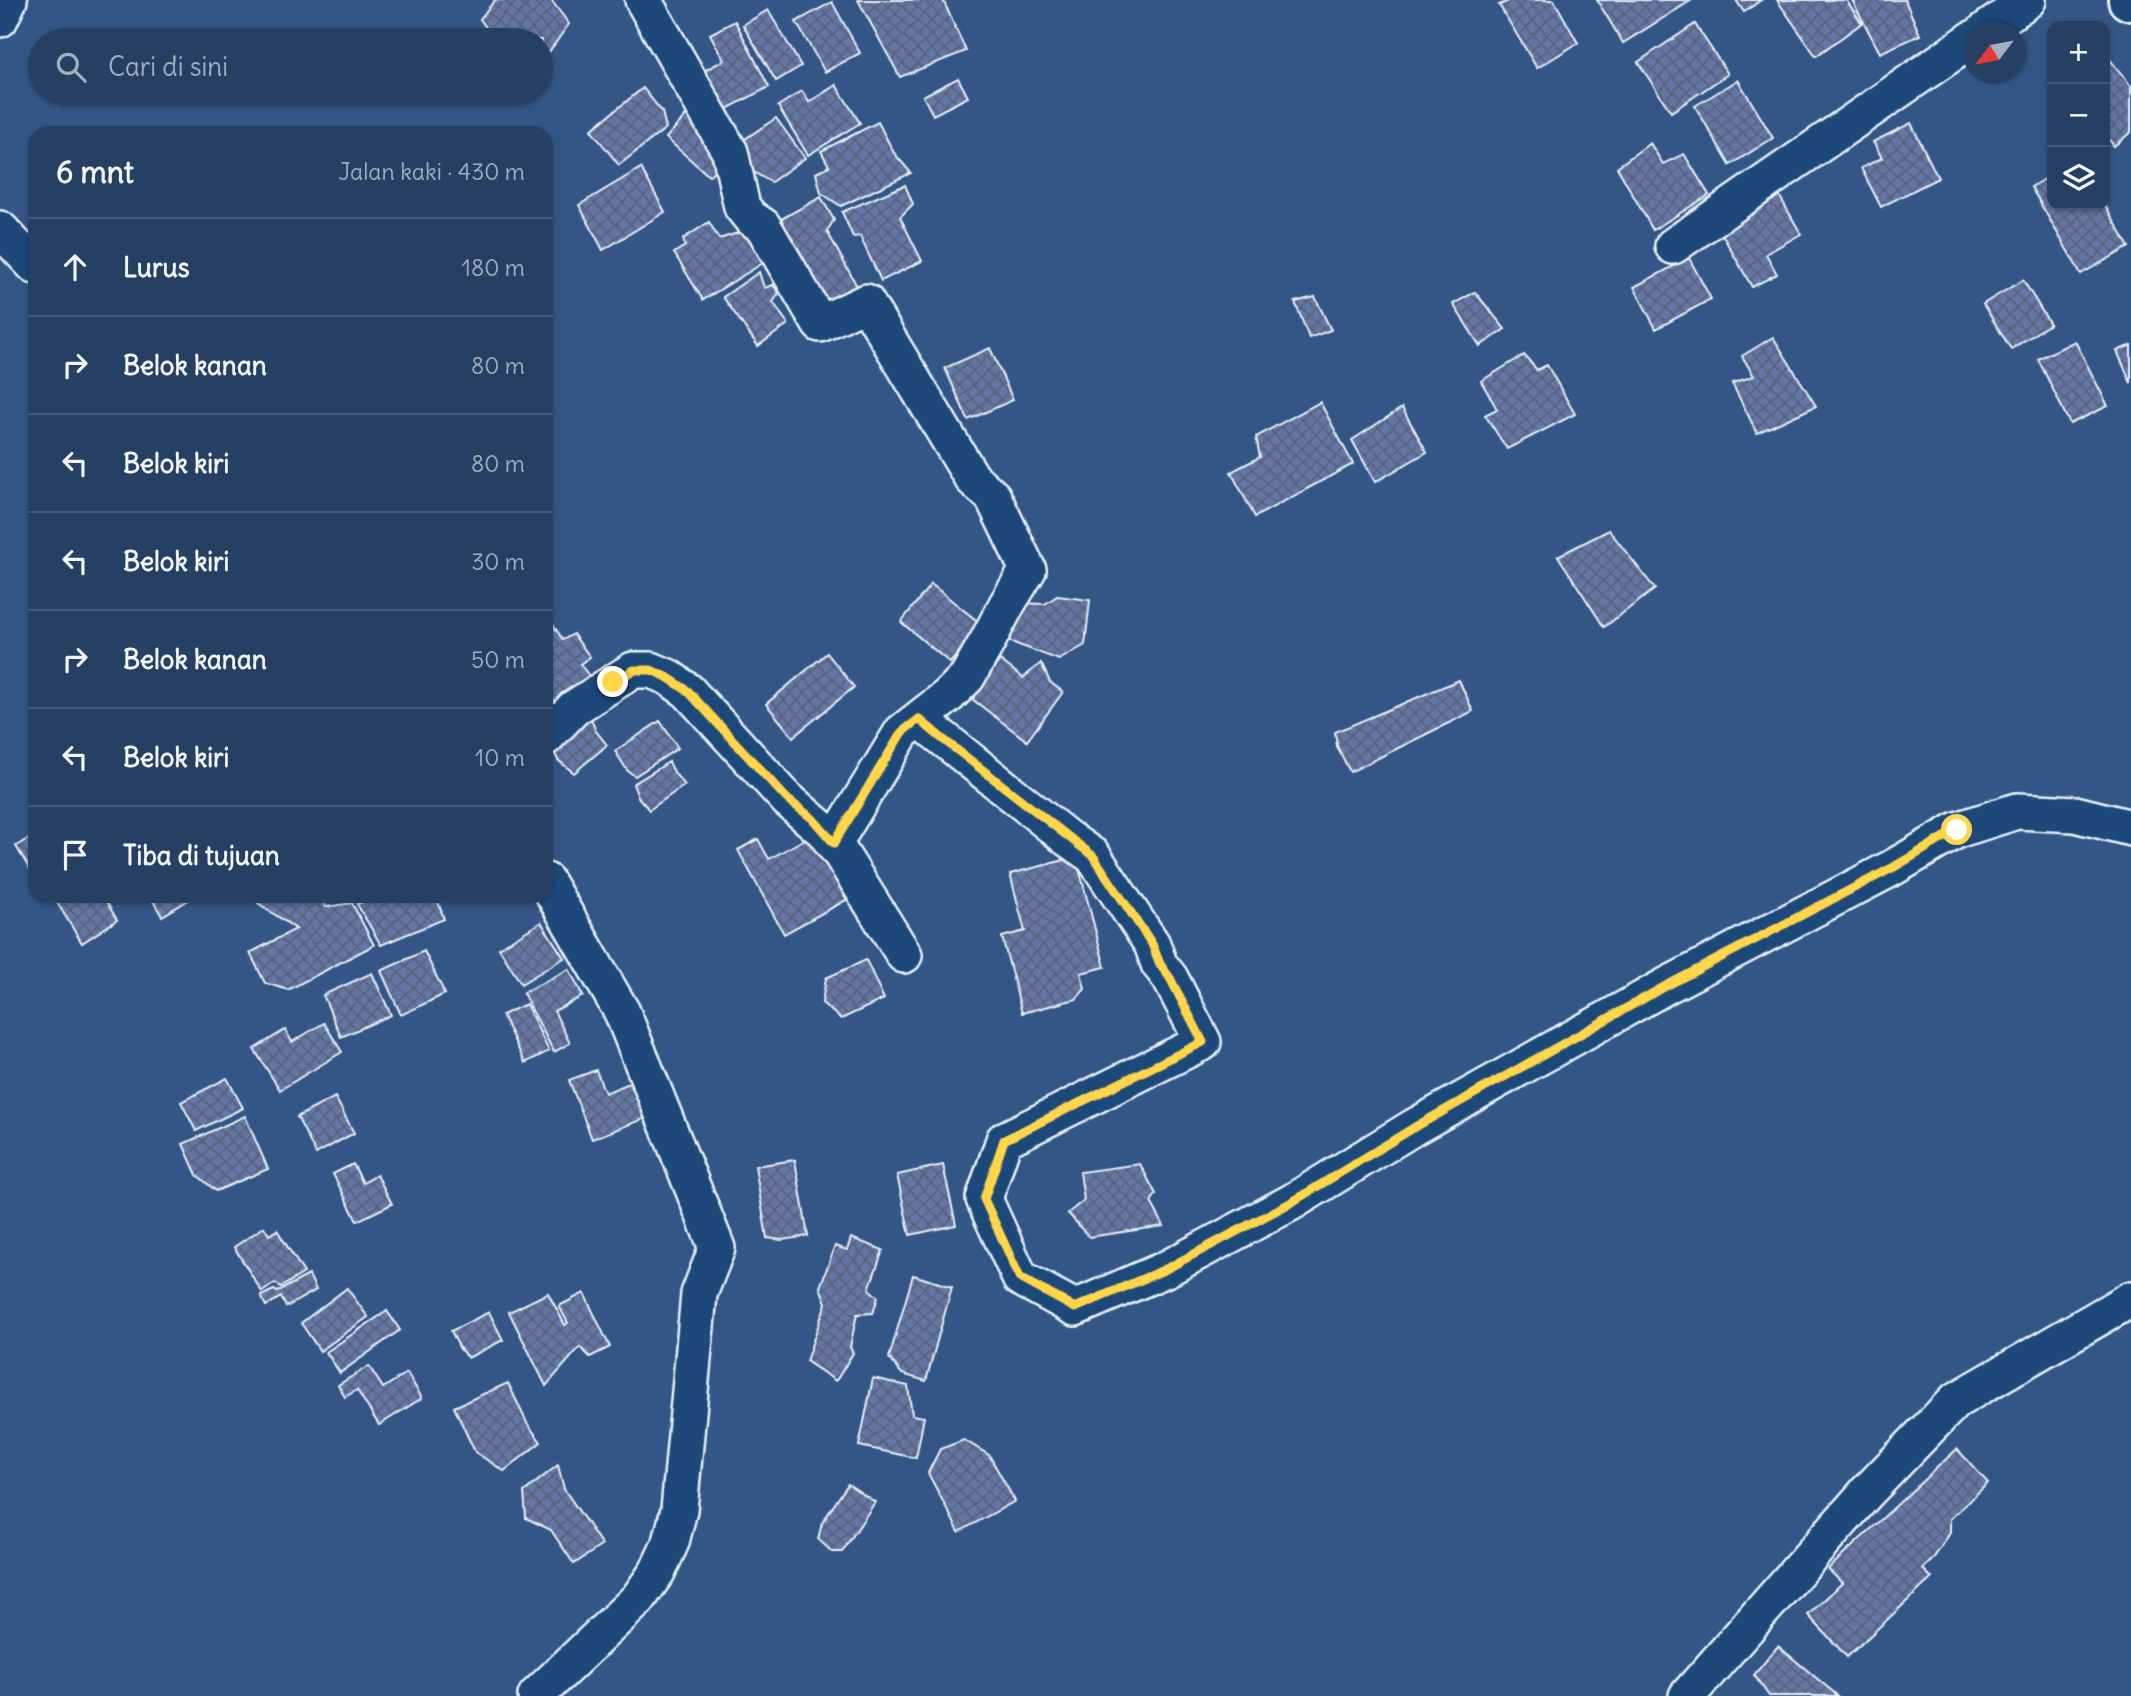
<!DOCTYPE html>
<html lang="id">
<meta charset="utf-8">
<style>
:root{--surface:#264064;--page:#2e476a;--text:#f1f3f6;--muted:#a4afbf;--line:#425978}
body{margin:0;font-family:Delius,sans-serif;background:var(--page);color:var(--text)}
.controls{position:absolute;right:21px;top:21px;display:grid;overflow:hidden;border-radius:14px;box-shadow:0 2px 5px #0004}
.controls button{width:63px;height:63px;display:grid;place-items:center;padding:0;border:0;border-bottom:2px solid var(--line);background:var(--surface);color:var(--text);font:35px sans-serif}
.compass{position:absolute;left:1963px;top:21px;width:63px;height:63px;border-radius:50%;background:var(--surface);box-shadow:0 2px 5px #0004;rotate:238deg}
.stop{position:absolute;width:21px;height:21px;margin:-16px;border:5px solid #ffd54a;border-radius:50%;background:#fff}
.stop.end{background:#ffd54a;border-color:#fff;box-shadow:0 2px 7px #0008}
.list{margin:0;padding:0;list-style:none}
h2{display:flex;justify-content:space-between;align-items:center;height:91px;margin:0;padding:0 28px;font-size:30px}
h2 small{font-size:23px;font-weight:400;color:var(--muted)}
.list li{display:grid;grid-template-columns:46px 1fr auto;gap:21px;align-items:center;box-sizing:border-box;height:98px;padding:0 28px;border-top:2px solid var(--line)}
.list b{display:block;font-size:26px;white-space:nowrap}
.list em{font-size:23px;font-style:normal;color:var(--muted)}
.icon{flex:none;width:38px;height:38px;fill:none;stroke:currentColor;stroke-width:2;stroke-linecap:round;stroke-linejoin:round}
.map{position:relative;flex:none;width:2131px;height:1696px;overflow:hidden}
.search{position:absolute;background:var(--surface);box-shadow:0 2px 5px #0004;left:28px;top:28px;width:525px;height:77px;display:flex;align-items:center;gap:18px;box-sizing:border-box;padding:0 24px;border-radius:38px;color:var(--muted);font-size:26px}
.panel{position:absolute;background:var(--surface);box-shadow:0 2px 5px #0004;left:28px;top:126px;width:525px;height:777px;border-radius:21px}
.map>svg:first-child{display:block}
.building{fill:url(#building-cross-hatch);stroke:#e8f1f8;stroke-width:2}
.lines{fill:none;stroke-linecap:round;stroke-linejoin:round}
.street-casing{stroke:#e8f1f8;stroke-width:40}
.secondary-casing{stroke:#e8f1f8;stroke-width:44}
.street{stroke:#1f4a7a;stroke-width:35}
.secondary{stroke:#1f4a7a;stroke-width:38}
.route{stroke:#ffd54a;stroke-width:9}
</style>
<div class="map">
<svg width="2131" height="1696" viewBox="0 0 2131 1696">
<defs>
<pattern id="building-cross-hatch" width="8" height="8" patternUnits="userSpaceOnUse" patternTransform="scale(1.75)"><rect width="8" height="8" fill="#6576a4"/><path d="M0 0l8 8M0 8l8-8" fill="none" stroke="#57617c"/></pattern>
</defs>
<rect width="100%" height="100%" fill="#335686"/>
<filter id="ink" filterUnits="userSpaceOnUse"><feTurbulence type="fractalNoise" baseFrequency=".0143" numOctaves="2"/><feDisplacementMap in="SourceGraphic" scale="14" xChannelSelector="R" yChannelSelector="G"/><feConvolveMatrix kernelMatrix="1 2 1 2 8 2 1 2 1" color-interpolation-filters="sRGB"/></filter>
<g filter="url(#ink)">
<g class="building">
<polygon points="495,0 551,0 569,24 541,63 541,40 495,40 480,19"/>
<polygon points="858,0 943,0 966,51 900,77"/>
<polygon points="1511,0 1554,0 1578,43 1537,68 1499,5"/>
<polygon points="1597,0 1692,0 1623,43"/>
<polygon points="1736,0 1761,0 1744,12"/>
<polygon points="1777,0 1846,0 1862,23 1816,56"/>
<polygon points="1852,0 1905,0 1920,35 1880,53"/>
<polygon points="832,2 860,53 825,72 796,22"/>
<polygon points="768,10 801,66 776,81 743,25"/>
<polygon points="735,21 769,87 725,110 704,71 724,60 710,34"/>
<polygon points="1695,24 1728,74 1671,112 1638,62"/>
<polygon points="2105,53 2131,86 2131,132 2114,146 2105,134"/>
<polygon points="958,78 968,97 933,115 923,96"/>
<polygon points="1738,80 1773,138 1730,165 1695,106"/>
<polygon points="836,85 860,123 808,155 778,106 802,91 809,102"/>
<polygon points="643,88 662,112 666,128 619,165 591,130"/>
<polygon points="690,111 723,161 709,176 666,138"/>
<polygon points="776,118 805,158 771,182 741,165 739,143"/>
<polygon points="878,122 894,153 911,173 841,206 821,193 816,173 829,166 821,151"/>
<polygon points="1911,123 1938,178 1881,207 1861,168 1882,158 1873,142"/>
<polygon points="1650,143 1663,164 1684,154 1709,195 1653,230 1617,167"/>
<polygon points="641,168 665,212 603,250 579,205"/>
<polygon points="2052,174 2052,205 2105,205 2129,247 2081,274 2031,187"/>
<polygon points="905,185 913,204 900,217 922,261 881,281 860,236 853,237 842,212"/>
<polygon points="1779,195 1801,234 1766,254 1777,274 1752,287 1719,229"/>
<polygon points="821,197 834,220 827,231 858,288 828,304 798,248 791,253 774,223"/>
<polygon points="709,222 719,239 744,231 763,263 703,300 674,253 685,246 683,239"/>
<polygon points="1689,258 1711,299 1656,329 1634,287"/>
<polygon points="759,272 764,288 773,285 779,293 773,302 788,324 758,346 723,297"/>
<polygon points="2023,280 2050,324 2011,349 1983,304"/>
<polygon points="1475,292 1505,329 1480,346 1453,304"/>
<polygon points="1315,297 1331,330 1309,338 1295,302"/>
<polygon points="1773,337 1816,406 1757,433 1732,383 1754,376 1742,356"/>
<polygon points="2075,341 2108,406 2070,424 2038,359"/>
<polygon points="2131,345 2131,383 2117,351"/>
<polygon points="990,348 1013,400 968,420 945,368"/>
<polygon points="1524,355 1537,370 1547,365 1575,414 1507,449 1485,415 1497,409 1481,381"/>
<polygon points="1320,402 1353,464 1255,517 1231,472 1260,457 1256,437"/>
<polygon points="1402,408 1427,452 1375,482 1352,440"/>
<polygon points="1609,530 1655,589 1604,627 1558,556"/>
<polygon points="931,584 981,624 950,663 901,622"/>
<polygon points="1057,596 1090,600 1085,645 1059,660 1003,639 1017,603 1045,604"/>
<polygon points="546,614 563,640 573,634 590,657 580,664 592,680 554,706 546,694"/>
<polygon points="827,653 854,687 793,737 766,704"/>
<polygon points="1000,660 1023,678 1041,663 1050,682 1063,692 1027,741 972,699"/>
<polygon points="1459,680 1473,711 1350,772 1337,746 1335,732"/>
<polygon points="586,708 596,731 607,745 574,773 558,760 547,738"/>
<polygon points="660,721 678,748 635,776 627,770 615,751"/>
<polygon points="669,762 675,774 685,785 649,810 638,797 633,784"/>
<polygon points="35,835 35,878 16,846"/>
<polygon points="812,835 848,899 784,934 738,850 758,839 769,859"/>
<polygon points="1076,857 1105,967 1081,973 1085,989 1076,999 1022,1013 1002,937 1025,931 1010,874"/>
<polygon points="53,896 103,896 117,920 82,943"/>
<polygon points="150,896 195,896 162,916"/>
<polygon points="255,896 320,896 326,907 352,903 374,945 288,990 265,983 250,953 296,929 258,903"/>
<polygon points="377,896 436,896 444,919 381,945 357,904"/>
<polygon points="541,922 564,958 521,984 499,948"/>
<polygon points="424,951 445,994 401,1015 381,971"/>
<polygon points="866,960 884,999 841,1019 822,1003 826,978"/>
<polygon points="569,969 583,996 554,1011 570,1043 554,1052 523,993"/>
<polygon points="372,973 391,1015 341,1037 323,995"/>
<polygon points="526,1004 549,1051 525,1063 502,1015"/>
<polygon points="324,1023 342,1052 280,1090 254,1049 285,1030 292,1042"/>
<polygon points="596,1070 605,1093 632,1082 646,1118 592,1139 569,1080"/>
<polygon points="227,1078 243,1108 196,1131 181,1102"/>
<polygon points="335,1097 354,1133 316,1154 297,1117"/>
<polygon points="245,1116 268,1169 216,1191 197,1175 183,1144"/>
<polygon points="795,1160 808,1236 782,1240 767,1238 755,1166"/>
<polygon points="353,1164 363,1183 377,1175 392,1204 357,1221 333,1174"/>
<polygon points="1140,1164 1156,1194 1151,1202 1164,1226 1089,1237 1068,1213 1084,1200 1080,1172"/>
<polygon points="943,1165 956,1225 910,1235 897,1175"/>
<polygon points="264,1227 269,1235 277,1230 304,1273 281,1287 275,1283 262,1292 234,1247"/>
<polygon points="851,1238 883,1250 869,1289 878,1297 873,1313 857,1314 850,1347 853,1353 836,1381 806,1361 826,1303 820,1287 835,1246 847,1250"/>
<polygon points="309,1275 316,1290 286,1307 281,1297 266,1306 261,1296 274,1290 277,1292"/>
<polygon points="913,1275 952,1287 926,1381 902,1374 889,1358"/>
<polygon points="347,1288 368,1317 320,1351 301,1323"/>
<polygon points="548,1293 565,1325 568,1323 559,1306 584,1293 610,1347 590,1357 580,1347 546,1386 509,1312"/>
<polygon points="387,1311 400,1330 340,1373 326,1352"/>
<polygon points="489,1312 503,1340 468,1358 460,1349 451,1331"/>
<polygon points="369,1366 383,1388 407,1373 422,1398 379,1425 357,1390 345,1397 338,1385"/>
<polygon points="873,1378 908,1386 912,1415 924,1417 916,1458 859,1446"/>
<polygon points="508,1383 527,1423 541,1442 504,1471 475,1452 454,1407"/>
<polygon points="964,1440 989,1455 1015,1501 959,1532 928,1473 940,1449"/>
<polygon points="1957,1449 1988,1483 1950,1519 1950,1533 1933,1559 1923,1569 1932,1578 1847,1657 1808,1615 1842,1583 1828,1569"/>
<polygon points="558,1465 564,1489 602,1545 574,1564 551,1530 526,1518 524,1492"/>
<polygon points="848,1484 875,1502 842,1552 832,1552 818,1539 822,1523"/>
<polygon points="1778,1646 1838,1696 1769,1696 1754,1675"/>
</g>
<g class="lines">
<g class="street-casing">
<g id="street">
<polyline points="643,0 730,152 742,207 751,218 763,226 820,324 866,302 972,478 993,497 1028,570 1007,604 987,642 967,677 948,696 902,732 834,843"/>
<polyline points="0,19 9,0"/>
<polyline points="1983,32 2028,0"/>
<polyline points="0,229 35,266"/>
<polyline points="1673,246 1974,38"/>
<polyline points="919,719 1067,838 1093,856 1105,874 1152,944 1159,964 1170,978 1203,1042 1004,1140 984,1199 1020,1278 1075,1308 1166,1269 1292,1202 1414,1127 1664,987 1894,867 1957,830 2017,811 2075,814 2131,828"/>
<polyline points="546,737 574,708 633,670 651,670 668,677 688,691 787,799 824,831 841,854 904,955"/>
<polyline points="536,1696 638,1599 657,1572 671,1542 679,1510 699,1294 717,1248 622,1012 546,881"/>
<polyline points="1687,1696 1867,1492 1955,1401 2131,1299"/>
</g>
</g>
<g class="secondary-casing">
<polyline id="secondary" points="2128,0 2131,1"/>
</g>
<use href="#street" class="street"/>
<use href="#secondary" class="secondary"/>
</g>
</g>
<g class="lines" filter="url(#ink)">
<polyline class="route" points="613,682 634,670 651,670 667,677 688,691 787,799 812,818 834,843 902,732 919,719 939,736 1093,856 1152,944 1160,964 1170,978 1203,1042 1004,1140 984,1199 1020,1278 1075,1308 1166,1269 1292,1202 1415,1127 1664,987 1894,867 1957,830"/>
</g>
</svg>
<div class="controls">
<button>+</button>
<button>−</button>
<button><svg class="icon" aria-label="layers" viewBox="0 0 24 24"><path d="M12 4l9 5-9 5-9-5zM3 14l9 5 9-5"/></svg></button>
</div>
<svg class="compass" viewBox="-18 -18 36 36"><path d="M0-13l5 13h-10z" fill="#e53935"/><path d="M0 13l5-13h-10z" fill="#a4afbf"/></svg>
<div class="stop" style="left:1957px;top:830px"></div>
<div class="stop end" style="left:613px;top:682px"></div>
<div class="search"><svg class="icon" aria-label="search" viewBox="0 0 24 24"><circle cx="10" cy="10" r="6"/><path d="M15 15l6 6"/></svg>Cari di sini</div>
<section class="panel">
<h2>6 mnt<small>Jalan kaki · 430 m</small></h2>
<ul class="list">
<li><svg class="icon" aria-label="ahead" viewBox="0 0 24 24"><path d="M12 20V5M6 11l6-6 6 6"/></svg><div><b>Lurus</b></div><em>180 m</em></li>
<li><svg class="icon" aria-label="right" viewBox="0 0 24 24"><path d="M7 20v-9h11M14 6l5 5-5 5"/></svg><div><b>Belok kanan</b></div><em>80 m</em></li>
<li><svg class="icon" aria-label="left" viewBox="0 0 24 24"><path d="M17 20v-9H6M10 6l-5 5 5 5"/></svg><div><b>Belok kiri</b></div><em>80 m</em></li>
<li><svg class="icon" aria-label="left" viewBox="0 0 24 24"><path d="M17 20v-9H6M10 6l-5 5 5 5"/></svg><div><b>Belok kiri</b></div><em>30 m</em></li>
<li><svg class="icon" aria-label="right" viewBox="0 0 24 24"><path d="M7 20v-9h11M14 6l5 5-5 5"/></svg><div><b>Belok kanan</b></div><em>50 m</em></li>
<li><svg class="icon" aria-label="left" viewBox="0 0 24 24"><path d="M17 20v-9H6M10 6l-5 5 5 5"/></svg><div><b>Belok kiri</b></div><em>10 m</em></li>
<li><svg class="icon" aria-label="arrive" viewBox="0 0 24 24"><path d="M6 21V4h12l-3 4 3 4H6"/></svg><div><b>Tiba di tujuan</b></div></li>
</ul>
</section>
</div>
